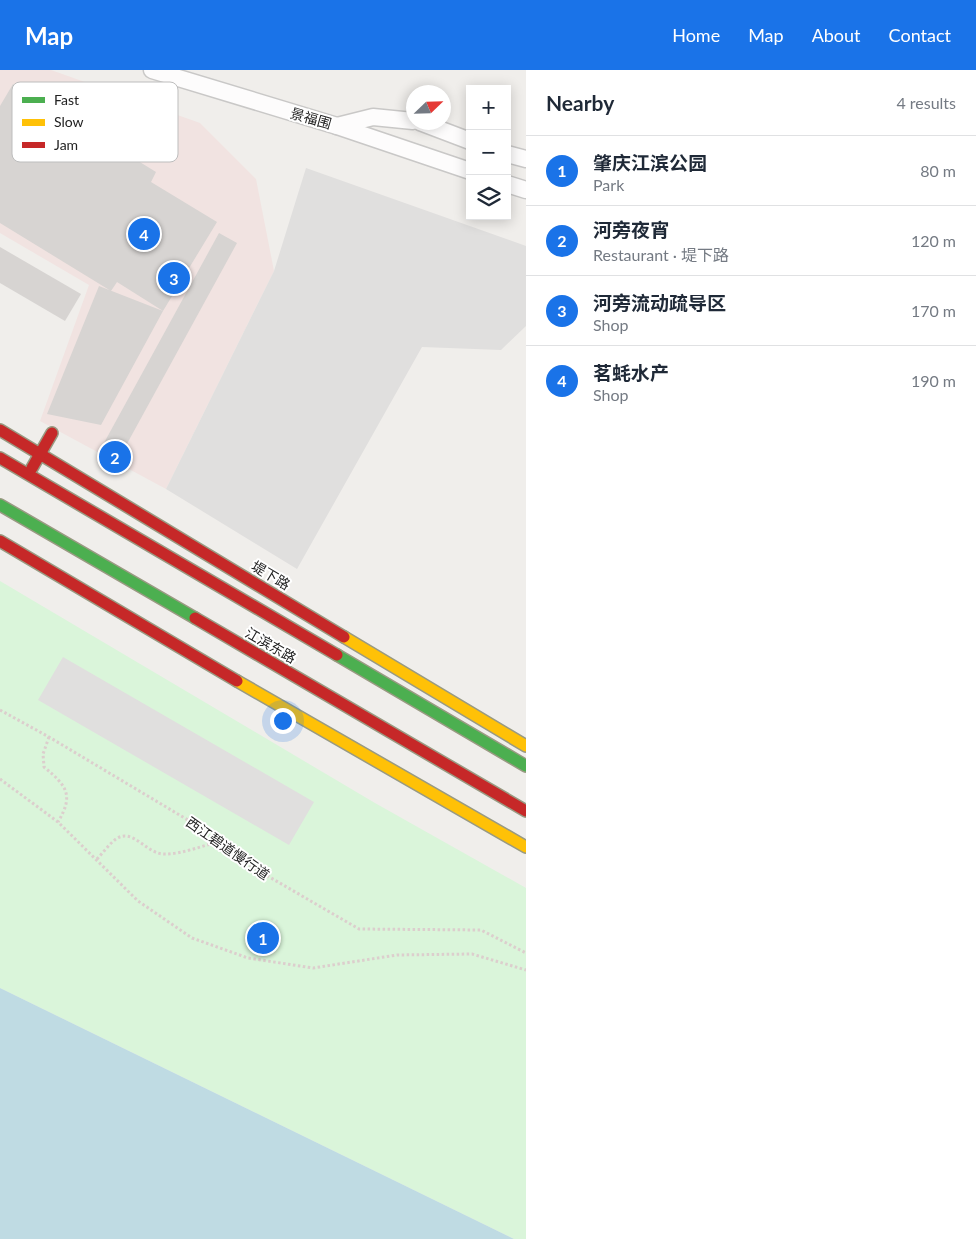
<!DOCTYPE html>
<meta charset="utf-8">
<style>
:root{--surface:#fff;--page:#f2f2f3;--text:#1f2937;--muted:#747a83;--line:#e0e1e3;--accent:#1a73e8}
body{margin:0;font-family:Lato,"Noto Sans SC",sans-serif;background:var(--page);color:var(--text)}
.controls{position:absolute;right:15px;top:15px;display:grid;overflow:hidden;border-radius:0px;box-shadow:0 2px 12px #0003}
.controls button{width:45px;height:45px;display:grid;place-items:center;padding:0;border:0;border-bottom:1px solid var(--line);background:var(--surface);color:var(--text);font:25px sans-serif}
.compass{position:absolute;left:406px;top:15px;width:45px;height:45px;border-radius:50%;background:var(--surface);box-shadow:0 2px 12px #0003;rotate:67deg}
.you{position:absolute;left:282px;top:650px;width:18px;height:18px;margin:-12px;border:4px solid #fff;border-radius:50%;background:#1a73e8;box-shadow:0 0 0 8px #1a73e833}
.badge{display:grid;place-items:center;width:32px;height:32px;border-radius:50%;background:var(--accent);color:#fff;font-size:16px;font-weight:700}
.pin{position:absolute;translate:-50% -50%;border:2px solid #fff;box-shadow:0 1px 5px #0006}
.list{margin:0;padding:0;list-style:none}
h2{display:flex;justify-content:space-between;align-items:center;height:65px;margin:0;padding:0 20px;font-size:21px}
h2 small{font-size:16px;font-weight:400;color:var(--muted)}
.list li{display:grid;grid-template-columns:32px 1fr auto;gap:15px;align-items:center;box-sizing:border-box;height:70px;padding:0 20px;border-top:1px solid var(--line)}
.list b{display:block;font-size:19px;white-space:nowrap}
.list p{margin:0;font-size:16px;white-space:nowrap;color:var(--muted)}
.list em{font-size:16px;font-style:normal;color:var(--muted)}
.icon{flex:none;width:28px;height:28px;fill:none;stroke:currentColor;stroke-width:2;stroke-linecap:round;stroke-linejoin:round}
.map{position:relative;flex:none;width:526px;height:1169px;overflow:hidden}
header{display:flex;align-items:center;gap:30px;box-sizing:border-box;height:70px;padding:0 25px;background:var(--accent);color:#fff}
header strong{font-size:24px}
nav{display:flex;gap:28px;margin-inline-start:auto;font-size:18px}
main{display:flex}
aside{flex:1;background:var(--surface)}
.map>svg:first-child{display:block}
.commercial{fill:#f1e3e1}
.park{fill:#daf5da}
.parking{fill:#e0dfde}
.water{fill:#bfdbe3}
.building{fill:#d7d4d2}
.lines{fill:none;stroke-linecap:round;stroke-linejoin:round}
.street-casing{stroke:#c9c8c7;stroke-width:19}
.fast-casing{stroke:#999a82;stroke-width:14}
.slow-casing{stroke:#999a82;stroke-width:14}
.jam-casing{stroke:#999a82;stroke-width:14}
.path{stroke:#dccecd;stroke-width:3;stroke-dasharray:2.5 2.5;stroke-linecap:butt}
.street{stroke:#fdfcfc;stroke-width:16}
.fast{stroke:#4caf50;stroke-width:11}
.slow{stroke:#ffc107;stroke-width:11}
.jam{stroke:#c62828;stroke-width:11}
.labels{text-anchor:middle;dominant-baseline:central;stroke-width:4;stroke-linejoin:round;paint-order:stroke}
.street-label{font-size:14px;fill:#222;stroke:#fff}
.key{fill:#fff;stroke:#bdbdbd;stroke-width:1}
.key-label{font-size:14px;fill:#222}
</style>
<header>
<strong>Map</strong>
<nav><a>Home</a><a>Map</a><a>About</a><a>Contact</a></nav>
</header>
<main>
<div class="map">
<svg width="526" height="1169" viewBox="0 0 526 1169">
<rect width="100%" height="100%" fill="#f0eeeb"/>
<polygon class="commercial" points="0,0 51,0 200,53 256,109 274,201 166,419 40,351 89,215 0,163"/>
<polygon class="park" points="0,511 375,733 526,818 526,1169 514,1169 0,918"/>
<g class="parking">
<polygon points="306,98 526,176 526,256 501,280 422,277 297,499 166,419 274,201"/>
<polygon points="63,587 314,732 289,775 38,630"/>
</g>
<polygon class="water" points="0,918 514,1169 0,1169"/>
<g class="building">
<polygon points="13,14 156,102 151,112 217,152 163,241 101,355 47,344 99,216 163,241 117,212 111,221 0,153 0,36"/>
<polygon points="219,163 237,173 117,392 99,382"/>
<polygon points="0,177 81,224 65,251 0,213"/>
</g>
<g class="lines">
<g class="street-casing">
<g id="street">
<polyline points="152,0 337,56 470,101"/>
<polyline points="420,52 470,71"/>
<polyline points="337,56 373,47 413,51"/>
<polyline points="507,84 526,89"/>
<polyline points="507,114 526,120"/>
</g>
</g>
<g class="fast-casing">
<g id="fast">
<polyline points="0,435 195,548"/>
<polyline points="337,585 526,696"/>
</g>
</g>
<g class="slow-casing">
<g id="slow">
<polyline points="344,567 526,676"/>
<polyline points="237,611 526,777"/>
</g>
</g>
<g class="jam-casing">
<g id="jam">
<polyline points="0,360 344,567"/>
<polyline points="0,388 337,585"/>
<polyline points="32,398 52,363"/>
<polyline points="0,471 237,611"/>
<polyline points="195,548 526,741"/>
</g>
</g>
<g class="path">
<polyline points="0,640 49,667 223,771 247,794 359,859 481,860 526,883"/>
<path d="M 49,667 L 43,684 L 44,697 C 67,716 74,725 58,752"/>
<polyline points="0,709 58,752 138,831 192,868 248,888 313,898 397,885 472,884 526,900"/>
<path d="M 97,789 C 103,783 109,774 116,769 C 133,757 147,785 165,784 C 183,784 204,775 222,771"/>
</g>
<use href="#street" class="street"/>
<use href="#fast" class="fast"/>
<use href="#slow" class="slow"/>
<use href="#jam" class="jam"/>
</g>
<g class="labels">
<g class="street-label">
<text transform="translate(311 48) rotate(16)">景福围</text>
<text transform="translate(271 505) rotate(31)">堤下路</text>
<text transform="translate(271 575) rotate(30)">江滨东路</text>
<text transform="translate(228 778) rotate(35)">西江碧道慢行道</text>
</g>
</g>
<rect x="12" y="12" width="166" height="80" rx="8" class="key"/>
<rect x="22" y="27" width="23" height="6" fill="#4caf50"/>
<rect x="22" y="49" width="23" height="7" fill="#ffc107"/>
<rect x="22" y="72" width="23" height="6" fill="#c62828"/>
<g class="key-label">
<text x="54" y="35">Fast</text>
<text x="54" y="57">Slow</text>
<text x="54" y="80">Jam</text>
</g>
</svg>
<div class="controls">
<button>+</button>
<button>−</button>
<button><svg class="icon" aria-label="layers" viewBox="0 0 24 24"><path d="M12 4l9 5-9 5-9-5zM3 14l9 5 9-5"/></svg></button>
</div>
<svg class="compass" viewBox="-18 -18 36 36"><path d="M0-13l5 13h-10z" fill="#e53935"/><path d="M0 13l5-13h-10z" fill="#747a83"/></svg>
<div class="you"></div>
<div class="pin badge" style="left:263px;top:868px">1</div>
<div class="pin badge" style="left:115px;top:387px">2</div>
<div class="pin badge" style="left:174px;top:208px">3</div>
<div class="pin badge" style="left:144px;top:164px">4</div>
</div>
<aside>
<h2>Nearby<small>4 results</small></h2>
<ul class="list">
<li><span class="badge">1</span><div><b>肇庆江滨公园</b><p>Park</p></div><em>80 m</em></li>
<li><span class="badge">2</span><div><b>河旁夜宵</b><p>Restaurant · 堤下路</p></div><em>120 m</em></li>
<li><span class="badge">3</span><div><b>河旁流动疏导区</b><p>Shop</p></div><em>170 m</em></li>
<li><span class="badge">4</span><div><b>茗蚝水产</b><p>Shop</p></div><em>190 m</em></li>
</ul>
</aside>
</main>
